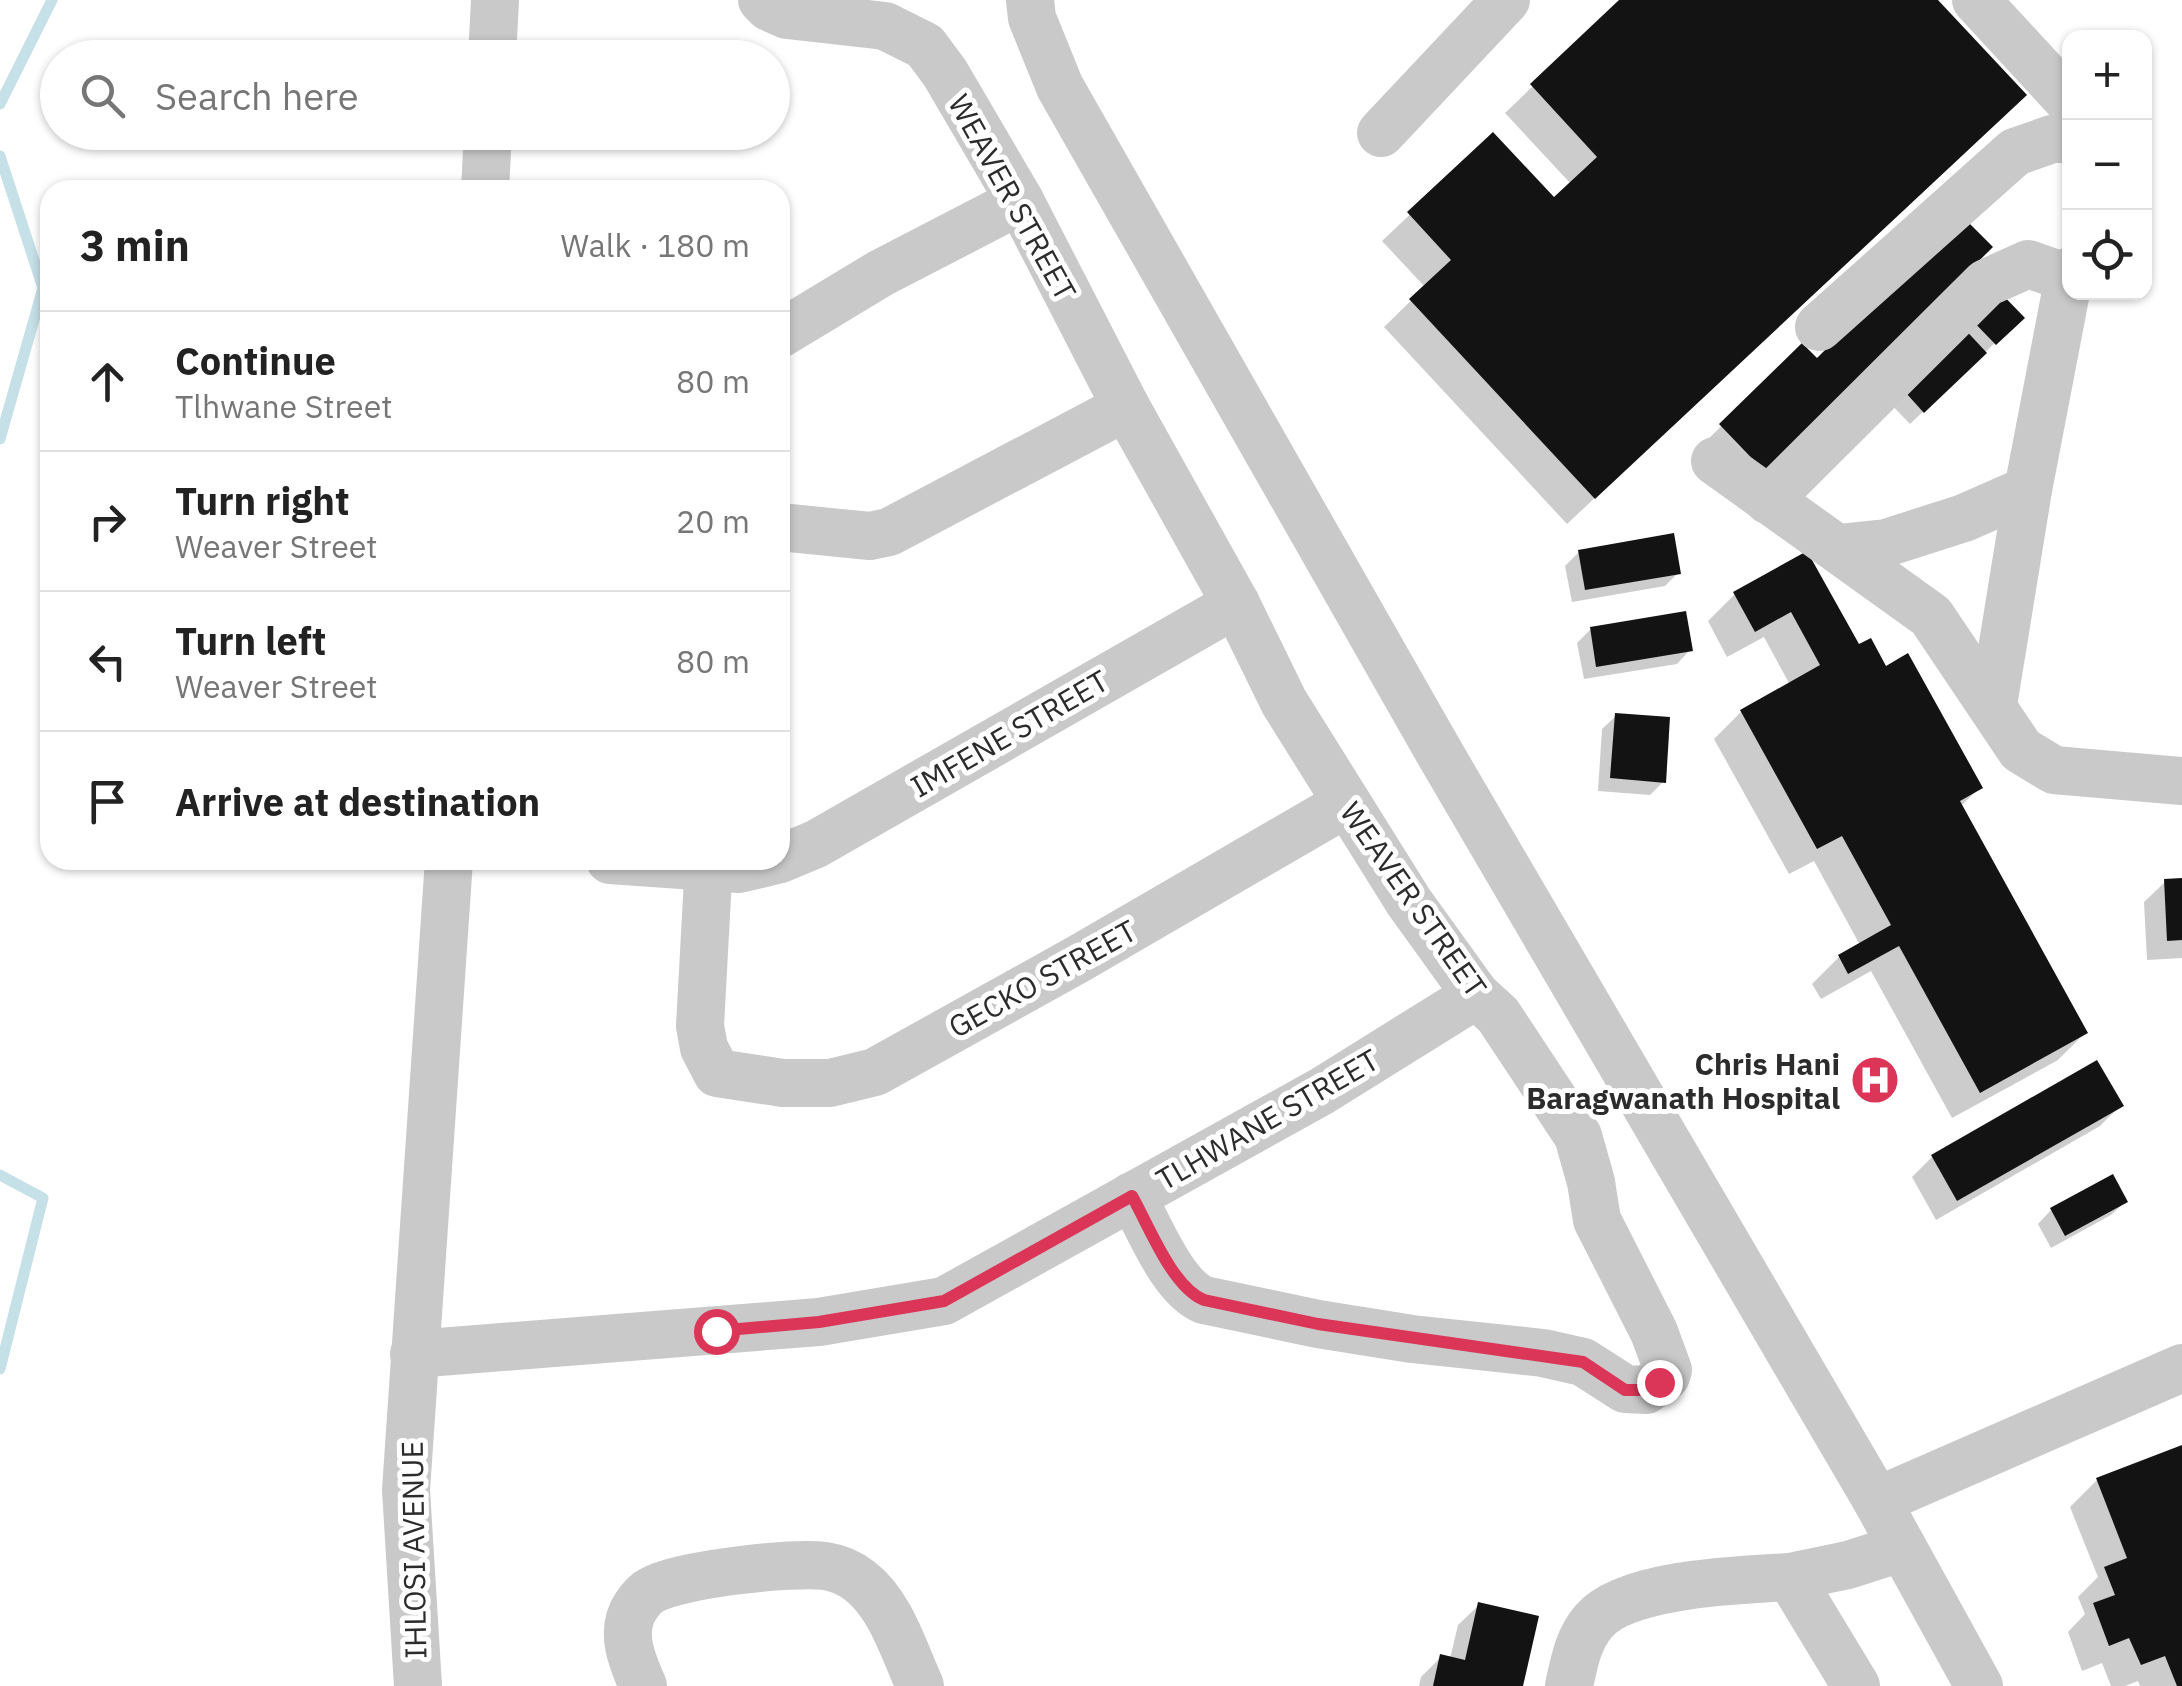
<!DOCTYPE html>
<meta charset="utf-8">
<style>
:root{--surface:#fff;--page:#f2f2f2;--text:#222;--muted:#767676;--line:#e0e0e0}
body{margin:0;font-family:"IBM Plex Sans",sans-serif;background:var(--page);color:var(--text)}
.controls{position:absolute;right:30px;top:30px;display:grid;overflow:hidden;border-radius:20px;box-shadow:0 2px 8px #0004}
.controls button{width:90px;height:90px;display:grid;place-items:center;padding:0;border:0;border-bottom:2px solid var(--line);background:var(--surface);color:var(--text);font:50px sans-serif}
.stop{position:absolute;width:30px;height:30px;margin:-22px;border:8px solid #db3558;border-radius:50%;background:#fff}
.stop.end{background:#db3558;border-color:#fff;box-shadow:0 2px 10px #0008}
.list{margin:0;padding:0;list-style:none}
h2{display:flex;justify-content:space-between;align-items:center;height:130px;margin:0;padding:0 40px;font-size:42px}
h2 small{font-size:32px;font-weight:400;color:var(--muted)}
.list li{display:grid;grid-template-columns:65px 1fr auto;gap:30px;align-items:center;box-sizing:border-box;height:140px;padding:0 40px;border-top:2px solid var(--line)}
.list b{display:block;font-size:38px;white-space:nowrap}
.list p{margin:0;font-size:32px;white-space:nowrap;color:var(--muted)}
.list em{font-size:32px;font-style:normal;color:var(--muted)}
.icon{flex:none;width:55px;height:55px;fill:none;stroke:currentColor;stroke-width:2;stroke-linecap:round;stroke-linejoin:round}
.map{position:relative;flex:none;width:2182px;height:1686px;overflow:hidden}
.search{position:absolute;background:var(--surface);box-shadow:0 2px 8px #0004;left:40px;top:40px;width:750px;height:110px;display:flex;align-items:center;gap:25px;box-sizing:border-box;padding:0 35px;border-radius:55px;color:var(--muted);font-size:38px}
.panel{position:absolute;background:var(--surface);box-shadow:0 2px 8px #0004;left:40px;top:180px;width:750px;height:690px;border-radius:30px}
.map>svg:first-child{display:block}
.shadow{fill:#0003}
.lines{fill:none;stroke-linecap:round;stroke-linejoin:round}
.stream{stroke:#c6e0e8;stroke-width:11}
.building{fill:#131313}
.minor{stroke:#c9c9c9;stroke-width:48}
.route{stroke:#db3558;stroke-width:12}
.labels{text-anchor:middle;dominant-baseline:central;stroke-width:10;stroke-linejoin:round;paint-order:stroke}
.street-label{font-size:30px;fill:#2c2c2c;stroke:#fff}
.poi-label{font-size:30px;font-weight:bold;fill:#2c2c2c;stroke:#fff;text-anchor:end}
</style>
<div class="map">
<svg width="2182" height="1686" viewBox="0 0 2182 1686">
<rect width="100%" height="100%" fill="#fff"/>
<g class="shadow">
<polygon points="1623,0 1935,0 1996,122 1567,524 1384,327 1425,287 1382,241 1493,136 1554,200 1571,184 1505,113"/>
<polygon points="1968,316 2021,318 1910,424 1885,398"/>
<polygon points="1802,347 1743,490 1701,446"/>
<polygon points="1579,552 1678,573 1665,586 1572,602 1565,566"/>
<polygon points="1806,555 1858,647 1885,669 1979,788 1961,806 2085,1033 2058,1060 1952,1118 1871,971 1821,999 1812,984 1839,957 1860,945 1814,861 1789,874 1714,739 1741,712 1790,685 1764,637 1727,657 1708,621 1735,594"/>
<polygon points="1591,629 1690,650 1677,664 1584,679 1577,643"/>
<polygon points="1616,716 1663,782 1650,795 1598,791 1602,729"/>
<polygon points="2182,881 2182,958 2147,960 2144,902 2165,882"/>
<polygon points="2121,1105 2100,1126 1936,1220 1912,1177 1932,1157"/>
<polygon points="2112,1178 2125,1202 2111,1215 2051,1248 2038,1224 2051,1210"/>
<polygon points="2182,1448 2182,1686 2140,1686 2138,1681 2125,1686 2111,1686 2102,1663 2082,1671 2068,1632 2085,1614 2078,1597 2098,1577 2070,1507 2097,1480"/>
<polygon points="1479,1605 1521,1686 1419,1686 1421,1677 1441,1657 1450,1659 1458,1625"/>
</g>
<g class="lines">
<g class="stream">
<polyline points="0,104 52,0"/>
<polyline points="0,156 43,288 0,439"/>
<polyline points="0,1175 43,1198 0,1369"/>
</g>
</g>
<g class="building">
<polygon points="1619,0 1938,0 2027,95 1595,499 1409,299 1451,260 1407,212 1493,132 1554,197 1597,157 1530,84"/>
<polygon points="1961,215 1993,247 1765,472 1719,424 1802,343 1817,358"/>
<polygon points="1995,287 2025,318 1996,345 1966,314"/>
<polygon points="1959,323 1987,353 1924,413 1897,383"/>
<polygon points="1674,533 1681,574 1585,590 1578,550"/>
<polygon points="1807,551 1859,644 1871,638 1886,666 1908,653 1983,788 1960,801 2088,1033 1980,1093 1899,946 1848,974 1838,955 1891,925 1842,836 1817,849 1740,710 1820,665 1791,612 1755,632 1733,592"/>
<polygon points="1686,611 1693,651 1596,667 1590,627"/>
<polygon points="1615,713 1670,717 1666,783 1610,778"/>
<polygon points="2182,878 2182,940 2167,941 2164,879"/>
<polygon points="2097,1060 2124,1106 1957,1201 1931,1155"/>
<polygon points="2113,1174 2128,1202 2065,1236 2050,1208"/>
<polygon points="2182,1445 2182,1686 2177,1686 2165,1656 2141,1665 2129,1638 2109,1646 2093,1603 2115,1595 2104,1567 2127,1558 2096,1478"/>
<polygon points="1478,1602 1539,1616 1523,1686 1433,1686 1440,1654 1465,1660"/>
</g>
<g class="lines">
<g class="minor">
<path d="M 762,0 L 769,7 L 787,15 L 885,26 L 925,46 L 945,73 L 1020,201 L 1126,407 L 1236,604 L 1284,702 L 1409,902 L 1476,995 L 1498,1015 L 1578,1136 L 1591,1182 L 1597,1220 L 1654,1332 L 1668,1370 L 1666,1376 L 1646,1390 L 1625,1389 L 1583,1362 L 1543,1353 L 1412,1339 L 1318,1324 L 1204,1300 C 1172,1287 1149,1226 1132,1196"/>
<polyline points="1030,0 1032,18 1060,87 1439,752 1877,1501 1979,1686"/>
<polyline points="1976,0 2070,102"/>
<polyline points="492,58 495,0"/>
<polyline points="1381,133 1506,0"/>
<polyline points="485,190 488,132"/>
<polyline points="1819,327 2015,152 2052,139 2070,139"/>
<polyline points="780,334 881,273 1020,201"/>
<polyline points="1715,461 1931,616 2021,750 2054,770 2182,781"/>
<polyline points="1768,500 1986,283 2028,264 2068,278"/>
<polyline points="780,527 870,536 889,532 1126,407"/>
<polyline points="1839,548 1886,543 1964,518 2028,490"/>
<polyline points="1993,705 2028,490 2070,271"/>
<polyline points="780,859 816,844 1236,604"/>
<polyline points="610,860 739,869 777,860"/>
<polyline points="709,860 700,1026 704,1048 717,1073 783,1083 830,1083 875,1072 1080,958 1347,803"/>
<polyline points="414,1354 819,1322 944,1301 1322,1091 1476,995"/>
<polyline points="1877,1501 2182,1368"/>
<polyline points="418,1686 406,1490 449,860"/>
<path d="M 643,1686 C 632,1661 619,1631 636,1606 C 640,1600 646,1593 652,1590 C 680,1574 793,1562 825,1566 C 838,1568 850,1573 860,1581 C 891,1605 904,1651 920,1686"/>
<path d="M 1569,1686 C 1574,1663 1578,1639 1594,1621 C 1626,1583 1742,1580 1790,1577"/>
<polyline points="1856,1686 1790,1577 1848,1565 1901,1548"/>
</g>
</g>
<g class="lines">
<path class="route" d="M 716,1331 L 819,1322 L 944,1301 L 1132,1196 C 1149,1226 1172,1287 1204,1300 L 1318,1324 L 1583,1362 L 1625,1390 L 1646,1390 L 1659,1382"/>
</g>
<defs>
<g id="hospital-disc" transform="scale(2.5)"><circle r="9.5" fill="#db3558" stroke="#fff"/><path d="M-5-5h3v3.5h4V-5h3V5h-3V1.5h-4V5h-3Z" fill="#fff"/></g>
</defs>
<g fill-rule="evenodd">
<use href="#hospital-disc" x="1875" y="1080"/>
</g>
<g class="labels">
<g class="street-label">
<text transform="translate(1013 197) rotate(61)">WEAVER STREET</text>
<text transform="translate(1009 733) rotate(-30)">IMFENE STREET</text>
<text transform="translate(1414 899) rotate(55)">WEAVER STREET</text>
<text transform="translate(1042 978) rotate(-29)">GECKO STREET</text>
<text transform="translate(1267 1119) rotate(-30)">TLHWANE STREET</text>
<text transform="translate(413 1550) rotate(-91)">IHLOSI AVENUE</text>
</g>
<g class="poi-label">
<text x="1840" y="1063">Chris Hani<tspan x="1840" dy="34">Baragwanath Hospital</tspan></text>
</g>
</g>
</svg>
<div class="controls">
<button>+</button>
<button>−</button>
<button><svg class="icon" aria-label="locate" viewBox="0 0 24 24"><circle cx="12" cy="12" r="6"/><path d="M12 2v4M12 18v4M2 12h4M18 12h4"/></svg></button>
</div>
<div class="stop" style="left:716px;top:1331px"></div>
<div class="stop end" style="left:1659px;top:1382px"></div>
<div class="search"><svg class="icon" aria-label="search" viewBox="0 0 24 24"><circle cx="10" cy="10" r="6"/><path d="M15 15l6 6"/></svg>Search here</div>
<section class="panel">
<h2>3 min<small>Walk · 180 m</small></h2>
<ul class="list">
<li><svg class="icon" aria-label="ahead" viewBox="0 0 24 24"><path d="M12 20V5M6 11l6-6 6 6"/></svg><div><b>Continue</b><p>Tlhwane Street</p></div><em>80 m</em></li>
<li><svg class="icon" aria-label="right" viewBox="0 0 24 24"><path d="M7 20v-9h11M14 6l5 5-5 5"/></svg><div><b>Turn right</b><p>Weaver Street</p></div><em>20 m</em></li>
<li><svg class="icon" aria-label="left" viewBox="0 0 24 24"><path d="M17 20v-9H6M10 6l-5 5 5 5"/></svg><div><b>Turn left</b><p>Weaver Street</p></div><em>80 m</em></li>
<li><svg class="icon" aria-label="arrive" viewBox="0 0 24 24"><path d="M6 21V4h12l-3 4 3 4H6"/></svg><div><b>Arrive at destination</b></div></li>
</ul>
</section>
</div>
